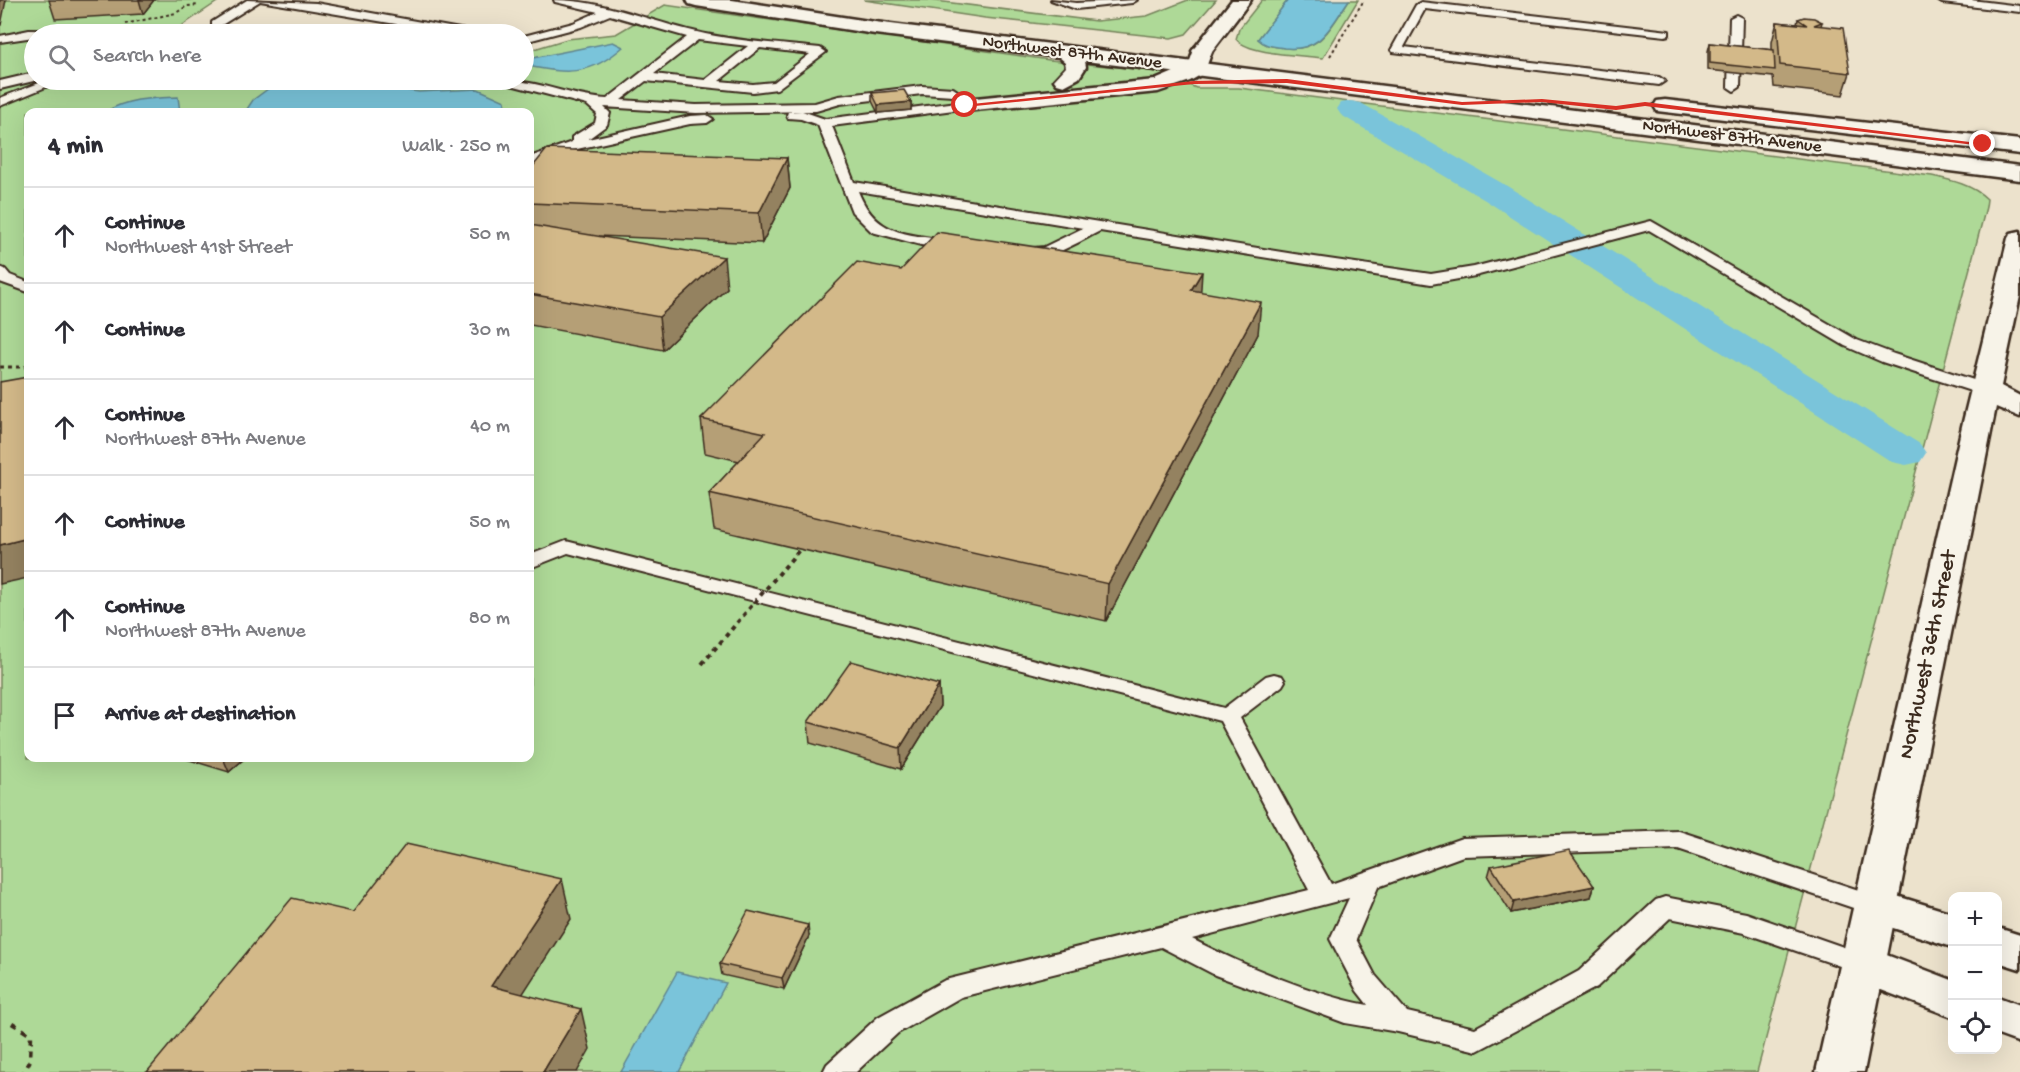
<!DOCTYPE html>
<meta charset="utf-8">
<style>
:root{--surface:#fff;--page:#f2f2f3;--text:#2b2b33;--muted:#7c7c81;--line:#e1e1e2}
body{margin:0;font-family:"Gochi Hand",sans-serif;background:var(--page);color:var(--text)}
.controls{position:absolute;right:18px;bottom:18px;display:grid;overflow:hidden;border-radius:12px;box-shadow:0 6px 24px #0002}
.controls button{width:54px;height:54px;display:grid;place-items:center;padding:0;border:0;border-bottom:2px solid var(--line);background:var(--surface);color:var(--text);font:30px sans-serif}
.stop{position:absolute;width:18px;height:18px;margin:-14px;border:4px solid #d93025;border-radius:50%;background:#fff}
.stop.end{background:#d93025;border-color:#fff;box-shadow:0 2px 6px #0008}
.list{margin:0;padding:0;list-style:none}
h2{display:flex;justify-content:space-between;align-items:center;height:78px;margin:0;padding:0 24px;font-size:26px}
h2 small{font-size:20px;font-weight:400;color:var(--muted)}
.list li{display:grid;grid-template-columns:39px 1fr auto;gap:18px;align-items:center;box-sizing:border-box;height:96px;padding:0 24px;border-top:2px solid var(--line)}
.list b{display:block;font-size:22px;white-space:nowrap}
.list p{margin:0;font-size:20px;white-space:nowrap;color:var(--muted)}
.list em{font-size:20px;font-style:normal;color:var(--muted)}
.icon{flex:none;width:33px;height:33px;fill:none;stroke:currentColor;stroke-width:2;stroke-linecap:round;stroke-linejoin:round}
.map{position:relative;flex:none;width:2020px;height:1072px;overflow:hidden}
.search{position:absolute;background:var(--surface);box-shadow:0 6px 24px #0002;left:24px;top:24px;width:510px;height:66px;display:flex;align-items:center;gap:15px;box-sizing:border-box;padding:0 21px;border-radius:33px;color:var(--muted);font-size:22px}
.panel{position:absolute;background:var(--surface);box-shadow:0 6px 24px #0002;left:24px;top:108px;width:510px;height:654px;border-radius:12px}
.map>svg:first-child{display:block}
.green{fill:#aed997;stroke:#74825a;stroke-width:1.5;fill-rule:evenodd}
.water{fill:#7ac4da;stroke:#61868f;stroke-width:1.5}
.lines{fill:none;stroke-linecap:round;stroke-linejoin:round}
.canal{fill:#7ac4da;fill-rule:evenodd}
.lane-casing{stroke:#3b2a1e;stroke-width:4}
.street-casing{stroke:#3b2a1e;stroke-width:5}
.secondary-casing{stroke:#3b2a1e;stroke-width:5}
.primary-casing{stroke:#3b2a1e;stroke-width:5}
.path-far2{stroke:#3b2a1e;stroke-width:2;stroke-dasharray:3 3;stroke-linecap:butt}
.path-far1{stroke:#3b2a1e;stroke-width:3;stroke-dasharray:4 4;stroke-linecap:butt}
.path{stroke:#3b2a1e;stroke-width:4.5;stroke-dasharray:6 6;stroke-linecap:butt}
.lane{fill:#f7f3e8;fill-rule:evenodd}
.street{fill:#f7f3e8;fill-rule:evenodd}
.secondary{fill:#f7f3e8;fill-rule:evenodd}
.primary{fill:#f7f3e8;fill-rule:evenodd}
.path-bridge{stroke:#3b2a1e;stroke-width:4;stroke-dasharray:4.5 4.5;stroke-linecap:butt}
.wall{fill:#b59f76;stroke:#3b2a1e;stroke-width:1.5}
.shaded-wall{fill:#948260;stroke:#3b2a1e;stroke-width:1.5}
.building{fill:#d3b989;stroke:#3b2a1e;stroke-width:1.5}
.route{fill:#d93025}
.labels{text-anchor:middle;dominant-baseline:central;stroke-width:4.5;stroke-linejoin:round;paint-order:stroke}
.far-street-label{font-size:18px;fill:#3b2a1e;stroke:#f7f3e8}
.street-label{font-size:22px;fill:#3b2a1e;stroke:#f7f3e8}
</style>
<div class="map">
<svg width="2020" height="1072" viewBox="0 0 2020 1072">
<rect width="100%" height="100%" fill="#ece2cc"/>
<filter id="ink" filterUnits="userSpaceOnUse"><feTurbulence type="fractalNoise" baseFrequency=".0167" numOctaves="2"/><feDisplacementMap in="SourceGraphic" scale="12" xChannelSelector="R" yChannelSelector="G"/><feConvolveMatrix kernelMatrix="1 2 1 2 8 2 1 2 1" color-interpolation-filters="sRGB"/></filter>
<g filter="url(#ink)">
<g class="green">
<path d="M 0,0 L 220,0 L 171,33 L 296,34 L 34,34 L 34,80 L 524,80 L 524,52 L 567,39 L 616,34 L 665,5 L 1050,60 L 1135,69 L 1162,73 L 1196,88 L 1239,88 L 1932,176 C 1951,180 1973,185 1987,199 L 1986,207 L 1757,1072 L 0,1072 ZM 28,112 L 530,112 L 530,758 L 28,758 Z"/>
<polygon points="864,0 928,0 1096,21 1147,16 1188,0 1216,0 1186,34 1171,38 985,18"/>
<path d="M 1262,0 L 1288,0 L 1258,39 C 1266,47 1274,46 1285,48 C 1322,52 1331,27 1349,0 L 1358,0 L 1323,58 C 1302,55 1249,55 1236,39 L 1239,29 Z"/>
</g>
<g class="water">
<path d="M 1288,0 L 1349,0 C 1330,27 1322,52 1284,48 C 1274,46 1266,47 1258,39 Z"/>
<path d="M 613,42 L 623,47 C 590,76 568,74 527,66 L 528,59 Z"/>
<polygon points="280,80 371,80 391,88 419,92 478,89 505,101 507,112 245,112 253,100"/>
<path d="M 178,97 L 180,112 L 105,112 C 128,98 152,98 178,97 Z"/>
<polygon points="677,972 726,983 679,1072 621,1072"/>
</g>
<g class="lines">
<polygon class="canal" points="1351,101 1361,103 1507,186 1920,444 1926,453 1920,462 1906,465 1892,462 1485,200 1341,115 1337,109 1341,103"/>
<g class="lane-casing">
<g id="lane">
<polygon points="247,0 316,3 471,31 477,34 455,34 260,1 220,26 212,26 212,22"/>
<path d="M 554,0 C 603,0 649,21 697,32 C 733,41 782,44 820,48 L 826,52 L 777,89 L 753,92 L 646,81 L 621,100 L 696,105 L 815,103 L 839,96 L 922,86 L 953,88 L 959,92 L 953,96 L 922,94 L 840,104 L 816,111 L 696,113 L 604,107 L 610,113 L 607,125 L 588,139 L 690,116 L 707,115 L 713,119 L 707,123 L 690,124 L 568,151 L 530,166 L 530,157 L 572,142 L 572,137 L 595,123 L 597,114 L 587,105 L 503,83 L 501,80 C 538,80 571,97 607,99 L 687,37 L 610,15 L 581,27 L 524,42 L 524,36 L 573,23 L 598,12 L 555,2 ZM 698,40 L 748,46 L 705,80 L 654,74 ZM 760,48 L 810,54 L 774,82 L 753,84 L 719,81 Z"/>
<polygon points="1051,0 1076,3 1137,0 1132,3 1076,9"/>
<polygon points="1937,0 1971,0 2020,6 2020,12 1942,3"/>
<polygon points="1421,2 1669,31 1669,35 1665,36 1425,9 1404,47 1659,77 1665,81 1659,85 1393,52 1391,50 1416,5"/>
<polygon points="1736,15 1742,18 1740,87 1734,91 1728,87 1730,18"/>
<polygon points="29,30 102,31 108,34 34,34 34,37 0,42 0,36"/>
<polygon points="34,73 34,80 38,80 0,89 0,81"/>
<polygon points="47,80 63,80 0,106 0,98"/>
<path d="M 965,101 L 969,102 L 971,105 L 969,108 L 832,126 L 854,182 L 1294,254 L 1431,274 L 1474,267 L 1651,221 L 1857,340 L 1894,354 L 1992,386 L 1995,390 L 1992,394 L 1980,394 L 1882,362 L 1845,346 L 1649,230 L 1475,276 L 1431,284 L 1100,231 C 1076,243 1049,262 1022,255 L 1020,252 L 1022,249 L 1044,247 L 1083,228 L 858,191 C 878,241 913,232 958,243 L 960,246 L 953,250 L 921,245 L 872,232 L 852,212 L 818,125 L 801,119 L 788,118 L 787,115 L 788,112 L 802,111 L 825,119 Z"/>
<polygon points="0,267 5,269 10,275 28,282 28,292 0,282"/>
<path d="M 566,541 L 1224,708 L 1266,676 L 1274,674 L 1282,676 L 1285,681 L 1282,686 L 1240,718 L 1331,884 L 1462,838 L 1679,831 L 1883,898 L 1887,905 L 1883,912 L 1874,915 L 1678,849 L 1463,856 L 1378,887 L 1356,939 L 1375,975 L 1407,1012 L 1475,1028 L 1579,971 L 1656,900 L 1665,897 L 1746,913 L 1872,957 L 1876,964 L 1872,971 L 1863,974 L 1744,933 L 1670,918 L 1597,987 L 1477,1051 L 1398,1032 L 1345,1023 L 1215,975 L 1161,947 L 961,997 L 898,1033 L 856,1072 L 823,1072 L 827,1064 L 878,1017 L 945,980 L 1309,890 L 1220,721 L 568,553 L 530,568 L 530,555 ZM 1349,898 L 1330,939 L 1357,991 L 1368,1005 C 1313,995 1243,965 1192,939 Z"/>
</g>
</g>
<g class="street-casing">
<g id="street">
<polygon points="1202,45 1209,47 1212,51 1204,73 1190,81 1158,92 965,111 957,110 954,105 957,100 965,99 1155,80 1188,66 1195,47"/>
<polygon points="1874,889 1952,913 1952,947 1859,917 1852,905 1859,893"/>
<polygon points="1998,928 2020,935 2020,969 1998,962"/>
<polygon points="1863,946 1952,980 1952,1017 1847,977 1841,964 1847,951"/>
<polygon points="1998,997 2020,1005 2020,1043 1998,1035"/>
</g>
</g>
<g class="secondary-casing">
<g id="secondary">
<polygon points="687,0 732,0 875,22 2020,166 2020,180 1085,61 1086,67 1079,78 1064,86 1057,84 1054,80 1066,67 1065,62 1059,57 875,34 696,6 689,4"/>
<polygon points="1232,0 1251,0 1209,55 1195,55 1192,51"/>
<polygon points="1665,100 2020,140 2020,154 1657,111 1654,106 1657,101"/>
</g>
</g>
<g class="primary-casing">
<polygon id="primary" points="2020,231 2020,296 2001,386 2020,396 2020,417 1996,407 1864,1072 1816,1072 1962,426 2008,238 2011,233"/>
</g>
<g class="path-far2">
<polyline points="125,24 176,13 187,6 199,5"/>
<polyline points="1330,56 1364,0"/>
</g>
<polyline class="path-far1" points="0,367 28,367"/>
<polyline class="path" points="12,1023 31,1035 30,1060 24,1072"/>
<use href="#lane" class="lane"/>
<use href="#street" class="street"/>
<use href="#secondary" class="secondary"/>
<use href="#primary" class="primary"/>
<polyline class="path-bridge" points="702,664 800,549"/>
</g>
<g class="wall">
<polygon points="49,0 154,0 143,14 55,19"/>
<polygon points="1798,19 1822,22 1821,26 1850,73 1843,95 1774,87 1773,77 1708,70 1708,51 1710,43 1772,50 1772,42 1777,22 1797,24"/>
<polygon points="872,93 911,102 911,110 878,113 872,101"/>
<polygon points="787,158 790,188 762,243 599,236 727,288 663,350 530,325 530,170"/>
<polygon points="901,270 1201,292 1258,334 1106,621 714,529 709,493 739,461 705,453 701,419"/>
<polygon points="939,685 940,706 901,769 810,743 808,722"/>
<polygon points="183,758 245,758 229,772"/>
<polygon points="1491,866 1594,886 1591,897 1511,913 1488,877"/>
<polygon points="809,936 784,989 722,975 720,964"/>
</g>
<g class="shaded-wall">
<polygon points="0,0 6,0 1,25 0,25"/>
<polygon points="139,0 154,0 143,14"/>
<polygon points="911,102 911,110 878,113 878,105"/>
<polygon points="787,158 790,188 762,243 759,213"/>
<polygon points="724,257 727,288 663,350 659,317"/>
<polygon points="1202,272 1200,304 1191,290"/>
<polygon points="1261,302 1258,334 1106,621 1108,584"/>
<polygon points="28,538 28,578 0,584 0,545"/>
<polygon points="939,685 940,706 901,769 900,748"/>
<polygon points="223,758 245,758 229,772"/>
<polygon points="562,879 571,919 502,1026 491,986"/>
<polygon points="1594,886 1591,897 1511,913 1514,902"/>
<polygon points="808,925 809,936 784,989 782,978"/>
<polygon points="581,1009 590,1049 577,1072 543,1072"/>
</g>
<g class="building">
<polygon points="1804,17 1814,18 1822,22 1814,25 1843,28 1850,73 1780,65 1777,22 1807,25 1798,19"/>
<polygon points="1710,43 1774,50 1775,70 1710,63"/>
<polygon points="904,90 911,102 878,105 872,93"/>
<polygon points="547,149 787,158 759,213 530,203 530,170"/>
<polygon points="530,225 724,257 659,317 530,294"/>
<polygon points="937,232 1202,272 1191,290 1261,302 1108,584 709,493 765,433 701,419 857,262 901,270"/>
<polygon points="28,377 28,538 0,545 0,382"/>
<polygon points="851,661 939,685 900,748 808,722"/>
<polygon points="406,844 562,879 491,986 581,1009 543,1072 147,1072 292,898 353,912"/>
<polygon points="1569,850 1594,886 1514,902 1491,866"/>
<polygon points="748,911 808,925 782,978 720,964"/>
</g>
</g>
<polygon class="route" points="1287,79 1462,102 1542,99 1616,106 1645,102 1986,144 1983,146 1645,106 1616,110 1542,102 1462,105 1287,83 1194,84 965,107 962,105 1194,81"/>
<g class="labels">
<g class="far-street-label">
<text transform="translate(1072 53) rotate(7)">Northwest 87th Avenue</text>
<text transform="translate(1732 137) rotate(7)">Northwest 87th Avenue</text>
</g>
<g class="street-label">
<text transform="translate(1929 655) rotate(-78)">Northwest 36th Street</text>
</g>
</g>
</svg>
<div class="controls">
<button>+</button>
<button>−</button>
<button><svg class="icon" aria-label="locate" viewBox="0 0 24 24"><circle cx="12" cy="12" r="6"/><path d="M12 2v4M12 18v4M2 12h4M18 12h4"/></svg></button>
</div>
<div class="stop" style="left:965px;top:105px"></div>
<div class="stop end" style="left:1983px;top:144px"></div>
<div class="search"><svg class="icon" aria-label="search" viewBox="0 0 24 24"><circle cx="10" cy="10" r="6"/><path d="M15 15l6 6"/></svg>Search here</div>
<section class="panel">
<h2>4 min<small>Walk · 250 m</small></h2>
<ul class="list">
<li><svg class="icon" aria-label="ahead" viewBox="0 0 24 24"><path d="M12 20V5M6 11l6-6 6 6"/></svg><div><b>Continue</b><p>Northwest 41st Street</p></div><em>50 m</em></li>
<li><svg class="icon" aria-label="ahead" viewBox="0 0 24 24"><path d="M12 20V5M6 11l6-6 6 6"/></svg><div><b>Continue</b></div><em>30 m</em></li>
<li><svg class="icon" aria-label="ahead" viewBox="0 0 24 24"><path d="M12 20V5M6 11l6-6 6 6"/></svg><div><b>Continue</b><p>Northwest 87th Avenue</p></div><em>40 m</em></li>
<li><svg class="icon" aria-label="ahead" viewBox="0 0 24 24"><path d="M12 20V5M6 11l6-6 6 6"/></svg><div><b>Continue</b></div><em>50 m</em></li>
<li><svg class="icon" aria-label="ahead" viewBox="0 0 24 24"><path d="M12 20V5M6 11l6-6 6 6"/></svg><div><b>Continue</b><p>Northwest 87th Avenue</p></div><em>80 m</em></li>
<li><svg class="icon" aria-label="arrive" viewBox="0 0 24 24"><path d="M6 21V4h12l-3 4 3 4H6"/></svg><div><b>Arrive at destination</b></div></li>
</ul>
</section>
</div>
